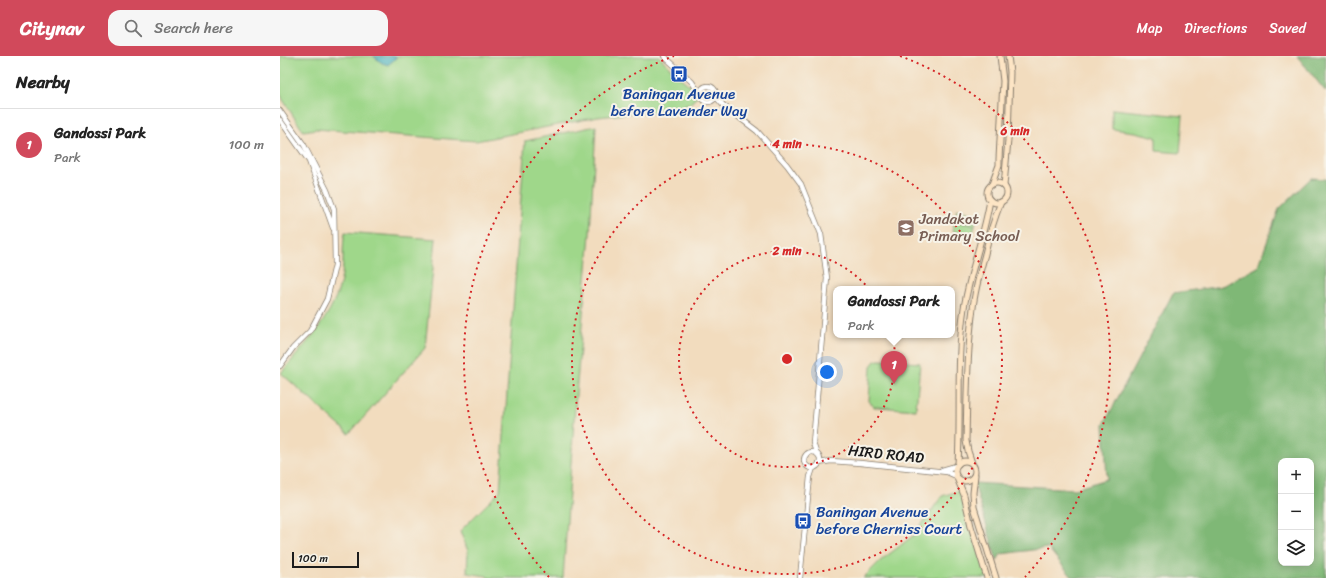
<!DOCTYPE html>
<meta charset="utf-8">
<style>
:root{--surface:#fff;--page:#f6f6f6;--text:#222;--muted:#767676;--line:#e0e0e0;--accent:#d1495b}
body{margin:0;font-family:Sriracha,sans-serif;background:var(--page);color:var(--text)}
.controls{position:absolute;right:12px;bottom:12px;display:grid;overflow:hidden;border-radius:8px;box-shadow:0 2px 10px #0003}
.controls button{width:36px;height:36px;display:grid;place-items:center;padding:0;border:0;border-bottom:1px solid var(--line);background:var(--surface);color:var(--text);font:20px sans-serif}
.scale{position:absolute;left:12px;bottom:10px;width:67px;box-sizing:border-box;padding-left:4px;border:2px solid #1c1c1c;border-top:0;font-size:11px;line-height:14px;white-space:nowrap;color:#1c1c1c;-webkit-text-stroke:3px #f7f3e8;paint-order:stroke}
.you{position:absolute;left:547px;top:316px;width:14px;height:14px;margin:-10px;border:3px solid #fff;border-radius:50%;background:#1a73e8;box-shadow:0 0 0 6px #1a73e833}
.badge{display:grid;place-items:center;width:26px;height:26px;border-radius:50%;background:var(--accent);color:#fff;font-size:13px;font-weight:700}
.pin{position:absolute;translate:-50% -33px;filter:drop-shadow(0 1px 2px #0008)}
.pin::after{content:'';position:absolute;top:21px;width:14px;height:12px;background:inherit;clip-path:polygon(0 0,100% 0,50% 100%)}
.popup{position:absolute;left:553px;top:230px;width:122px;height:52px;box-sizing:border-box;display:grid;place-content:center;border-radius:8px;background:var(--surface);filter:drop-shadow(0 1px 3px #0005);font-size:13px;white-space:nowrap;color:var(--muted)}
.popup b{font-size:15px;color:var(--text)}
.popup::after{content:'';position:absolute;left:50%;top:100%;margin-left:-8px;border:8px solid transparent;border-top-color:var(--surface)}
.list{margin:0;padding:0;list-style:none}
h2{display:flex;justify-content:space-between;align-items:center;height:52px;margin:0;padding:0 16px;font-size:17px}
h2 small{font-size:13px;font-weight:400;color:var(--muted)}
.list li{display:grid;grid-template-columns:26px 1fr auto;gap:12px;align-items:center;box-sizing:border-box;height:72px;padding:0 16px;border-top:1px solid var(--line)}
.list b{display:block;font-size:15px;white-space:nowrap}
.list p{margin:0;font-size:13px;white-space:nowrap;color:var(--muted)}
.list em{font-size:13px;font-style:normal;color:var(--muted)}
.icon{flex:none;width:22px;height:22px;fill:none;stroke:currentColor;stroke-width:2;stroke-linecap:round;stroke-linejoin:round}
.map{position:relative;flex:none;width:1046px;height:522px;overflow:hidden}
header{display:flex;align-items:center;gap:24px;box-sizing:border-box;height:56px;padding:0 20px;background:var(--accent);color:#fff}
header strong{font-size:19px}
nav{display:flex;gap:22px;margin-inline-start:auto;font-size:14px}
.search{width:280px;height:36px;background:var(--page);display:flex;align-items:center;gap:10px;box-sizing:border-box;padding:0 14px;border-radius:12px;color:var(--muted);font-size:15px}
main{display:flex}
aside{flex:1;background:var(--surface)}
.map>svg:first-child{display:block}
.green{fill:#9fd78a;stroke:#5e7a53}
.forest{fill:#7fb876;stroke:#4e6a49;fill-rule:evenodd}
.water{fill:#3eaeba;stroke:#2d656b}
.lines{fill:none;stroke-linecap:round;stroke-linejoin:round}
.tertiary-casing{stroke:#877c6d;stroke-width:6}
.secondary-casing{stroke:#877c6d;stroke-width:7}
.tertiary{stroke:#fff;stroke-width:4.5}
.secondary{stroke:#fde5c5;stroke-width:5}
.ring{fill:none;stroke:#d62828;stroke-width:2;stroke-dasharray:2 4}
.labels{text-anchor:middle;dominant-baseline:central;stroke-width:4;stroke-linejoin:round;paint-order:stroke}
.transit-label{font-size:15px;fill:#164399;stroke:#f7f3e8}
.education-label{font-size:15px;fill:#785e54;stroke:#f7f3e8;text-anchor:start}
.street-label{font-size:15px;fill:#1c1c1c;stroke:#f7f3e8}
.centre{fill:#d62828;stroke:#f7f3e8;stroke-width:2}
.ring-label{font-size:12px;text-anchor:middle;font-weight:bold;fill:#d62828;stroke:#f7f3e8;stroke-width:4;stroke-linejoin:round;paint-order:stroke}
</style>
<header>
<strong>Citynav</strong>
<div class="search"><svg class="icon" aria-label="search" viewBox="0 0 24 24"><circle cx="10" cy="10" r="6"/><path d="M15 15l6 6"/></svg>Search here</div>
<nav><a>Map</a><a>Directions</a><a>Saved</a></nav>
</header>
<main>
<aside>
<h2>Nearby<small></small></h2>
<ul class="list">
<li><span class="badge">1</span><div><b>Gandossi Park</b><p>Park</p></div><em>100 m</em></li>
</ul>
</aside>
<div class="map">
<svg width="1046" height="522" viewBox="0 0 1046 522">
<rect width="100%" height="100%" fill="#f7f3e8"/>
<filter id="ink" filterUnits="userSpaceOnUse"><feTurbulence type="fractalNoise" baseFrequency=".025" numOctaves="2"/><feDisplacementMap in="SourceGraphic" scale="8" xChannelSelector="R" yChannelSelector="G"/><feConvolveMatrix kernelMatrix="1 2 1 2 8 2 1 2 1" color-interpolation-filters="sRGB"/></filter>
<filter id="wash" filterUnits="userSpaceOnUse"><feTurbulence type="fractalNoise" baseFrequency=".012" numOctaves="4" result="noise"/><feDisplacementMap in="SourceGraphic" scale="16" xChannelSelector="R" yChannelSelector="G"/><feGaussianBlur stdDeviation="0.9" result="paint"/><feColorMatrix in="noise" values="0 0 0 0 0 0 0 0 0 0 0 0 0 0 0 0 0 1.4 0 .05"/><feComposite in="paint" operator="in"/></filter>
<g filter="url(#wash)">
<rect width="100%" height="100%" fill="#f2dcbe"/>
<g class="green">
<polygon points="0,0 379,0 395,17 416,35 418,39 411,47 394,55 381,57 355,57 318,61 196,85 36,73 23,75 3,44 0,37"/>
<polygon points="832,53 903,60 900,97 876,95 876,81 855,76 832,73"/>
<polygon points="316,70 310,178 295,350 283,522 208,522 207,520 187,517 188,495 180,475 220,435 245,85"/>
<polygon points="677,153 697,159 695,169 675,163"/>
<polygon points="675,165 695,170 692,180 672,175"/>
<path d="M 65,176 L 156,183 L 145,292 L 69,378 L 1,317 C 25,288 56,258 62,219 C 64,205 62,190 65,176 Z"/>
<polygon points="599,304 640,307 636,354 598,351 594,351 589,345 591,310 595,305"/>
<polygon points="682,434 708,522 583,522 599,506 634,479 662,440"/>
</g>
<g class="forest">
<polygon points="1017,0 1046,0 1046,36"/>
<path d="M 1031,122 L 1046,123 L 1046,522 L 793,522 L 768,492 L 721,498 L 717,505 L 694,427 L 795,433 L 827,423 L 824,368 L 893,237 L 942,230 L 978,211 L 999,153 ZM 1001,405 L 1031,405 L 1031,507 L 1001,507 Z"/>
</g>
<polygon class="water" points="93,0 116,0 116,2 108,9 102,7"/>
</g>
<g filter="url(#ink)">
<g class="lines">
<g class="tertiary-casing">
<g id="tertiary">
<polyline points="384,0 412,26 420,38"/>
<circle cx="428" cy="38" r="8"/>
<polyline points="436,41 443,49 477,75 507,109 521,128 541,178 547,222 533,387 536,396"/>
<polyline points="0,55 24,89 47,134 54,153 55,209 47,243 30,275 13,292 0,310"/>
<polyline points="0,64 29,105 53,172"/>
<circle cx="532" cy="404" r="8"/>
<polyline points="539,407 551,405 580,407 667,416 676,420"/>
<polyline points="662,414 676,410"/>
<polyline points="520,522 526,461 530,421 533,412"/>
</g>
</g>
<g class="secondary-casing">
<g id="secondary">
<circle cx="717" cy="137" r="10"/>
<polyline points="712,128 719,109 719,103 723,25 720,0"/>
<polyline points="724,130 728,84 730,16 728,0"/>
<circle cx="685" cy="415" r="10"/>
<path d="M 692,407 L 688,395 L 686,385 C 687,341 687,296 693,252 C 695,233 700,216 705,198 C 709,180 714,163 721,146"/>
<path d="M 678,408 C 681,356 676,303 684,252 C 690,215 704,181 710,144"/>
<polyline points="695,419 693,437 694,451 716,522"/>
<polyline points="677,422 684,439 691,470 707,522"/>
</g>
</g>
<use href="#tertiary" class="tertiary"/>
<use href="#secondary" class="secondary"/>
</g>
</g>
<g class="ring">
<circle cx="507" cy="303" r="108"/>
<circle cx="507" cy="303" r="215"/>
<path d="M269 521A323 323 0 0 1 394 0M620 0A323 323 0 0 1 745 521"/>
</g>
<defs>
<g id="bus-square" transform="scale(0.9)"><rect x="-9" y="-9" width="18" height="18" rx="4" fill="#1a4fb4" stroke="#f7f3e8"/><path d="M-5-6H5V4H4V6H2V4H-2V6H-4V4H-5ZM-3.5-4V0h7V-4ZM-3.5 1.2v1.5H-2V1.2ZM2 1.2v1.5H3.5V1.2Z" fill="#fff"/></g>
<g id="school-square" transform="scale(0.9)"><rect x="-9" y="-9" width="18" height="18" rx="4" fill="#8d6e63" stroke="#f7f3e8"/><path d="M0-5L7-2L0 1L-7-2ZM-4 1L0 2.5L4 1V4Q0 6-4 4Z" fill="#fff"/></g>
</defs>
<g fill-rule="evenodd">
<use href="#bus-square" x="399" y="18"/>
<use href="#school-square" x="626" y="172"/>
<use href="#bus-square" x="523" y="465"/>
</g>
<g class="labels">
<g class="transit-label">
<text x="399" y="38">Baningan Avenue<tspan x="399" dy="17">before Lavender Way</tspan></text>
<text x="536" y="456" text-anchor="start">Baningan Avenue<tspan x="536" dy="17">before Cherniss Court</tspan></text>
</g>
<g class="education-label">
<text x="639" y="163">Jandakot<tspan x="639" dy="17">Primary School</tspan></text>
</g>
<g class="street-label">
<text transform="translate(606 398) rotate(6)">HIRD ROAD</text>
</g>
</g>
<circle cx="507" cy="303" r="6" class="centre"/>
<g class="ring-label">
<text x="735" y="79">6 min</text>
<text x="507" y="92">4 min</text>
<text x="507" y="199">2 min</text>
</g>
</svg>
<div class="controls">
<button>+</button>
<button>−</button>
<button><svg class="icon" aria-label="layers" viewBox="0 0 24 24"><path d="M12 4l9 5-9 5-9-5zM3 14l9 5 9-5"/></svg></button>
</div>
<div class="scale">100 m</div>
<div class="you"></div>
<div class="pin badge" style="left:614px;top:328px">1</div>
<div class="popup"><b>Gandossi Park</b>Park</div>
</div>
</main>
